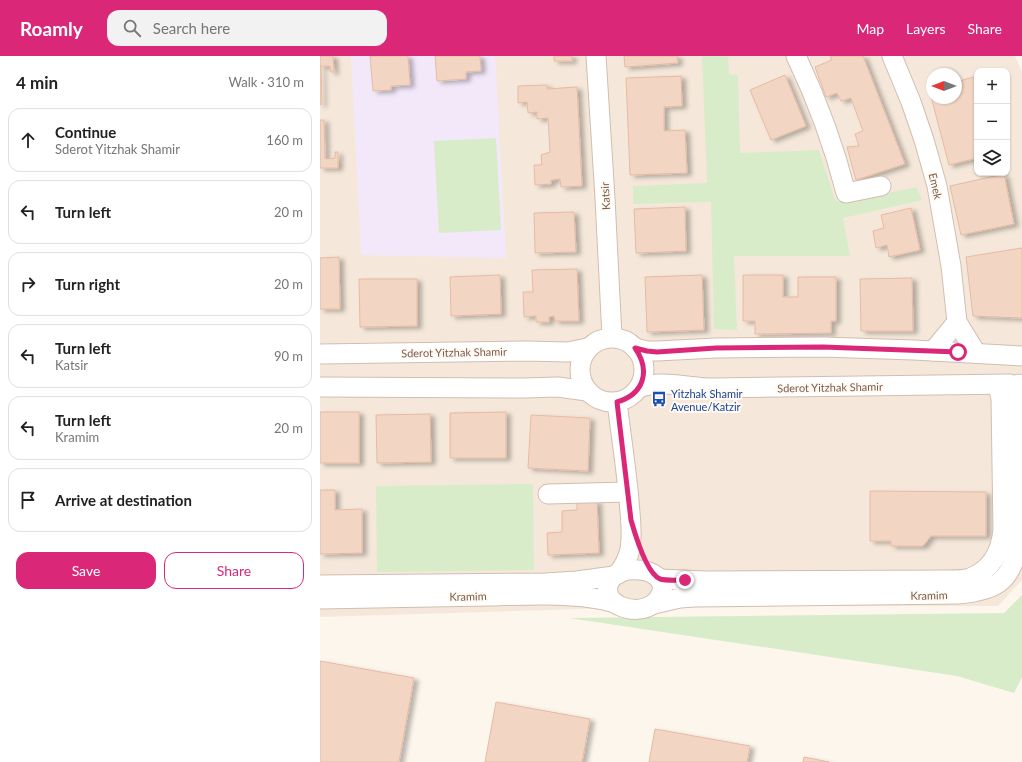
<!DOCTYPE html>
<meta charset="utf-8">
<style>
:root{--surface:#fff;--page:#f2f2f2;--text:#222;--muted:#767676;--line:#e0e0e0;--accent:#db2777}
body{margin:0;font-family:Lato,sans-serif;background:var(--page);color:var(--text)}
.controls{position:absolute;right:12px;top:12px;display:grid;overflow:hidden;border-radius:8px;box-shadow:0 1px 3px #0004}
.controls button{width:36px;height:36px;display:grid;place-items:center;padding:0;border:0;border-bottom:1px solid var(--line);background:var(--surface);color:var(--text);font:20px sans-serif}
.compass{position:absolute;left:606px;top:12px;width:36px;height:36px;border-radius:50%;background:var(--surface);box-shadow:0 1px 3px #0004;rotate:270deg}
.stop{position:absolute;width:12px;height:12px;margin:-9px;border:3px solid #db2777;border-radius:50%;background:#fff}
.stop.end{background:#db2777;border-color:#fff;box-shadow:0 1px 4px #0008}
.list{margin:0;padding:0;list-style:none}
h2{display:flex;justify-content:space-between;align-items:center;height:52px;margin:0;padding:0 16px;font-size:17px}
h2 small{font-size:13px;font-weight:400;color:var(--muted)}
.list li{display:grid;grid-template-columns:26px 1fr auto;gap:12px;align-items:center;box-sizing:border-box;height:64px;margin:0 8px 8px;padding:0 8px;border:1px solid var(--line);border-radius:12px}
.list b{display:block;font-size:15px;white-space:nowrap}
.list p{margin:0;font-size:13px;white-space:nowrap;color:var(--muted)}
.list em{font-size:13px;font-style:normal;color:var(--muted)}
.actions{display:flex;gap:8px;padding:12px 16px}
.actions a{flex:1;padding:9px 0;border:1px solid var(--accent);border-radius:12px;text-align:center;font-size:14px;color:var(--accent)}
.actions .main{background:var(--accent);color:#fff}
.icon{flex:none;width:22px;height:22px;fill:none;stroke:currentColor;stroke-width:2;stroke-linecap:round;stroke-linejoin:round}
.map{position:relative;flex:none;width:702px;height:706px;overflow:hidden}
header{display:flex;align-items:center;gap:24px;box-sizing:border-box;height:56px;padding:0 20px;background:var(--accent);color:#fff}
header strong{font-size:19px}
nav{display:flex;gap:22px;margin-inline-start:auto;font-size:14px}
.search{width:280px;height:36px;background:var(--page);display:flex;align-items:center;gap:10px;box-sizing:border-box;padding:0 14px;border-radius:12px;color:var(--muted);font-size:15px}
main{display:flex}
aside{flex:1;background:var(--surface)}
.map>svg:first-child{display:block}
.residential{fill:#f5e8da;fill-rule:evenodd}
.education{fill:#f3e8fa}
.green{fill:#d8ecc9}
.building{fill:#f3d5c3;stroke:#e6bba3;filter:url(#shadow)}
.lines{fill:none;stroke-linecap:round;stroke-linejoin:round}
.minor-casing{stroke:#d1beb0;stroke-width:21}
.minor{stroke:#fff;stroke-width:19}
.route{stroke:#db2777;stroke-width:5}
.labels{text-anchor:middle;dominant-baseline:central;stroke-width:4;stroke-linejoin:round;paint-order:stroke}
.street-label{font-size:11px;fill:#7a5c4d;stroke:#fffaf3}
.transit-label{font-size:11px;fill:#164399;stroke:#fffaf3;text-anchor:start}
</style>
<header>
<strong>Roamly</strong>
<div class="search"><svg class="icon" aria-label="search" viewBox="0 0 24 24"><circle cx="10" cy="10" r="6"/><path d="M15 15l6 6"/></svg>Search here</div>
<nav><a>Map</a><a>Layers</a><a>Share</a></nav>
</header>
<main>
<aside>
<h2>4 min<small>Walk · 310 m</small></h2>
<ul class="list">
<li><svg class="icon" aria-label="ahead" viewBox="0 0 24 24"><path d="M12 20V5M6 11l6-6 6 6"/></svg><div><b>Continue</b><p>Sderot Yitzhak Shamir</p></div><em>160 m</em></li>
<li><svg class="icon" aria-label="left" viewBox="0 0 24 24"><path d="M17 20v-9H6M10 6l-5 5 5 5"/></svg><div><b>Turn left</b></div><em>20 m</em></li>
<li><svg class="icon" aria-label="right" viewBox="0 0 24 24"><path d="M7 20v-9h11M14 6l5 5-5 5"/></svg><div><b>Turn right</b></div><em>20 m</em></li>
<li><svg class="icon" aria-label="left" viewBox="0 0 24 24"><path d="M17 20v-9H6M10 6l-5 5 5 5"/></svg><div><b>Turn left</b><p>Katsir</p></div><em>90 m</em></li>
<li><svg class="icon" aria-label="left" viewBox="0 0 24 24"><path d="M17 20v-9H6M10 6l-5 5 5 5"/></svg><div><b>Turn left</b><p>Kramim</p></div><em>20 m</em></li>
<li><svg class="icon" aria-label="arrive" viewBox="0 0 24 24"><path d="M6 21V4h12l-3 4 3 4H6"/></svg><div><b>Arrive at destination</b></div></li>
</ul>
<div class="actions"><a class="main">Save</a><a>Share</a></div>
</aside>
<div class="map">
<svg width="702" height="706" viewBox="0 0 702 706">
<defs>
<filter id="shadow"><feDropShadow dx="4.5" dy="2.5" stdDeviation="2" flood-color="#0004"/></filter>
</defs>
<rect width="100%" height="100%" fill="#fdf6ec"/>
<path class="residential" d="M 0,0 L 695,0 L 702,16 L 702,524 L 678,550 L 357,550 L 0,561 ZM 657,15 L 687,15 L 687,117 L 657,117 ZM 612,18 L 636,18 L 636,42 L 612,42 Z"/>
<polygon class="education" points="31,0 175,0 186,202 41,199"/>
<g class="green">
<polygon points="382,0 408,0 409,18 418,19 420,97 499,94 515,144 523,147 596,131 602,144 523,162 530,200 414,200 417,274 394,273 391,146 313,148 313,130 387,127"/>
<polygon points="176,82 181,174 119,177 114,85"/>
<polygon points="213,428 214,514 57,516 56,430"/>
<polygon points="702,539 702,621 694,637 637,620 249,562 684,557"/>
</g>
<g class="building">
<polygon points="0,0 13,0 14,16 11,16 10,10 1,10 2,48 0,49"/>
<polygon points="50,0 88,0 90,29 71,30 71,34 53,35"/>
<polygon points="115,0 160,0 161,15 146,16 146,23 117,25"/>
<rect x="234" y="0" width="18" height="5"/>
<polygon points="304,0 357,0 358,7 305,11"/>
<polygon points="510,0 543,0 585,108 536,124 527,91 539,90 535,78 543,75 531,42 521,45 517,37 506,41 495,11 512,4"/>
<polygon points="465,19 486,70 451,84 430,34"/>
<polygon points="361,20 362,50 344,51 344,75 365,74 367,117 310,119 306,22"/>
<polygon points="657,20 657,102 629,109 609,33 612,32 612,42 636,42 636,26"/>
<polygon points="227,29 227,33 257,31 262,130 241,131 240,123 231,124 231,128 215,129 214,109 222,109 221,99 230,96 228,62 217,63 217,56 208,57 207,46 198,47 198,30"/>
<polygon points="0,64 4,64 5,103 15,102 15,96 18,96 18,112 0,112"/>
<polygon points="684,118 694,168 641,179 630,130"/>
<polygon points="365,151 366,195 316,197 314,153"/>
<polygon points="591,152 600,194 569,201 567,189 556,192 553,175 564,172 561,159"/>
<polygon points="254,156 256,196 215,197 214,157"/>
<polygon points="702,192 702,262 653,260 646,201"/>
<polygon points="19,201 20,253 0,253 0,202"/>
<polygon points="257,213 259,265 235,265 234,260 229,261 229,266 216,266 216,260 204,261 203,236 213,236 212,214"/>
<polygon points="180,219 181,258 131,260 130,221"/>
<polygon points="382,219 384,274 327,276 325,221"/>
<polygon points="423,219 463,219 463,241 478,241 478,221 516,221 516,265 511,265 511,277 435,278 435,265 423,265"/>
<polygon points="592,222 593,275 541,275 540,223"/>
<polygon points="39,223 97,223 97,270 40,271"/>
<rect x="0" y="356" width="39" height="51"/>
<polygon points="186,356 186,402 130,402 130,357"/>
<polygon points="110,358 111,406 57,407 56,359"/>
<polygon points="211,359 270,362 268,415 208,412"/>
<polygon points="0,434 15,434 15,454 42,453 42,497 0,498"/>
<polygon points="550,435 666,436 666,480 611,480 603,490 571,490 571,485 550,485"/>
<polygon points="277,445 279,497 228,499 227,477 242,476 242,455 257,454 257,446"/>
<polygon points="0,605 94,622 79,706 0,706"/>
<polygon points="176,646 270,663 262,706 165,706"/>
<polygon points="335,673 430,690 427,706 329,706"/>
<polygon points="484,701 509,706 483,706"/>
</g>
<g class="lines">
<g class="minor-casing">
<g id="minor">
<polyline points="276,0 285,142 292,281"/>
<path d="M 476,0 C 497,44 514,90 526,137 L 561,130"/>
<polyline points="572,0 591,46 604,84 617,130 631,210 637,266 656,297"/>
<circle cx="292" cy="314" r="32"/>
<polyline points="315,292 327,295 337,295 396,292 503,291 594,294 702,300"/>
<polyline points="613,295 637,266"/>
<polyline points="0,298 206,295 248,296 267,292"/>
<polyline points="0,331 204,332 238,331 267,335"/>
<path d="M 319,332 C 340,323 370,332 393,332 C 492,331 591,329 690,328"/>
<path d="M 297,346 C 301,379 306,411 309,444 C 310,460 313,477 310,493 C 308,503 304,510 298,518"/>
<polyline points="228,438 308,436"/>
<path d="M 307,514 C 367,510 341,568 300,550 C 295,548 289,543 288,537 C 285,524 296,517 307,514 Z"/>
<path d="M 339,523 L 386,525 L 628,524 C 635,524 644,524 650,522 C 672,514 681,495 683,474 L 681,343 L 678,329"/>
<polyline points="0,529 225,527 257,525 294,520"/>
<path d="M 0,543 C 56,542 112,541 168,540 C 205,539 260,536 295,547"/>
<path d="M 334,548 L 360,542 L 375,541 L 638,538 C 674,535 691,527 698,489 L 699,328"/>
</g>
</g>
<use href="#minor" class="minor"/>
</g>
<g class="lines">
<path class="route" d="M 365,524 C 358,524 347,525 340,523 C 326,517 315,478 311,464 L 297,346 C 324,338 331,315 315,292 L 327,295 L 337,296 L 396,292 L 503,291 L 638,296"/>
</g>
<defs>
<g id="bus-bare" transform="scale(1.2)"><path d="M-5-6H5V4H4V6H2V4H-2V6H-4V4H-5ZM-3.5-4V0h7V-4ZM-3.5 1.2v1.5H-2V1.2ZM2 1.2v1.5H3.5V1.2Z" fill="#1a4fb4" stroke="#fffaf3" stroke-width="2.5" paint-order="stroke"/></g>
</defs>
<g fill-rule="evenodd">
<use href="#bus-bare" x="339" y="343"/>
</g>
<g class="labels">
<g class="street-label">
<text transform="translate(616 130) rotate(77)">Emek</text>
<text transform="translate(285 140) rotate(-93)">Katsir</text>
<text transform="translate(134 296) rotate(-1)">Sderot Yitzhak Shamir</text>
<text transform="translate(510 331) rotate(-1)">Sderot Yitzhak Shamir</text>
<text transform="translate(609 539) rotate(-1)">Kramim</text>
<text transform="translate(148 540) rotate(-1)">Kramim</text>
</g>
<g class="transit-label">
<text x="351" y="337">Yitzhak Shamir<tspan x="351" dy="13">Avenue/Katzir</tspan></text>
</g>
</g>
</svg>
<div class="controls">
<button>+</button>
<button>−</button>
<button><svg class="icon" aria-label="layers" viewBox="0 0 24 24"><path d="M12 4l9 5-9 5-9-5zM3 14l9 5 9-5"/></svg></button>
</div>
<svg class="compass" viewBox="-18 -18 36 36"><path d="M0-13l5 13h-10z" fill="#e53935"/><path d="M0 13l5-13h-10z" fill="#767676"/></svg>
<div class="stop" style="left:638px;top:296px"></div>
<div class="stop end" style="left:365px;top:524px"></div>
</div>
</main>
